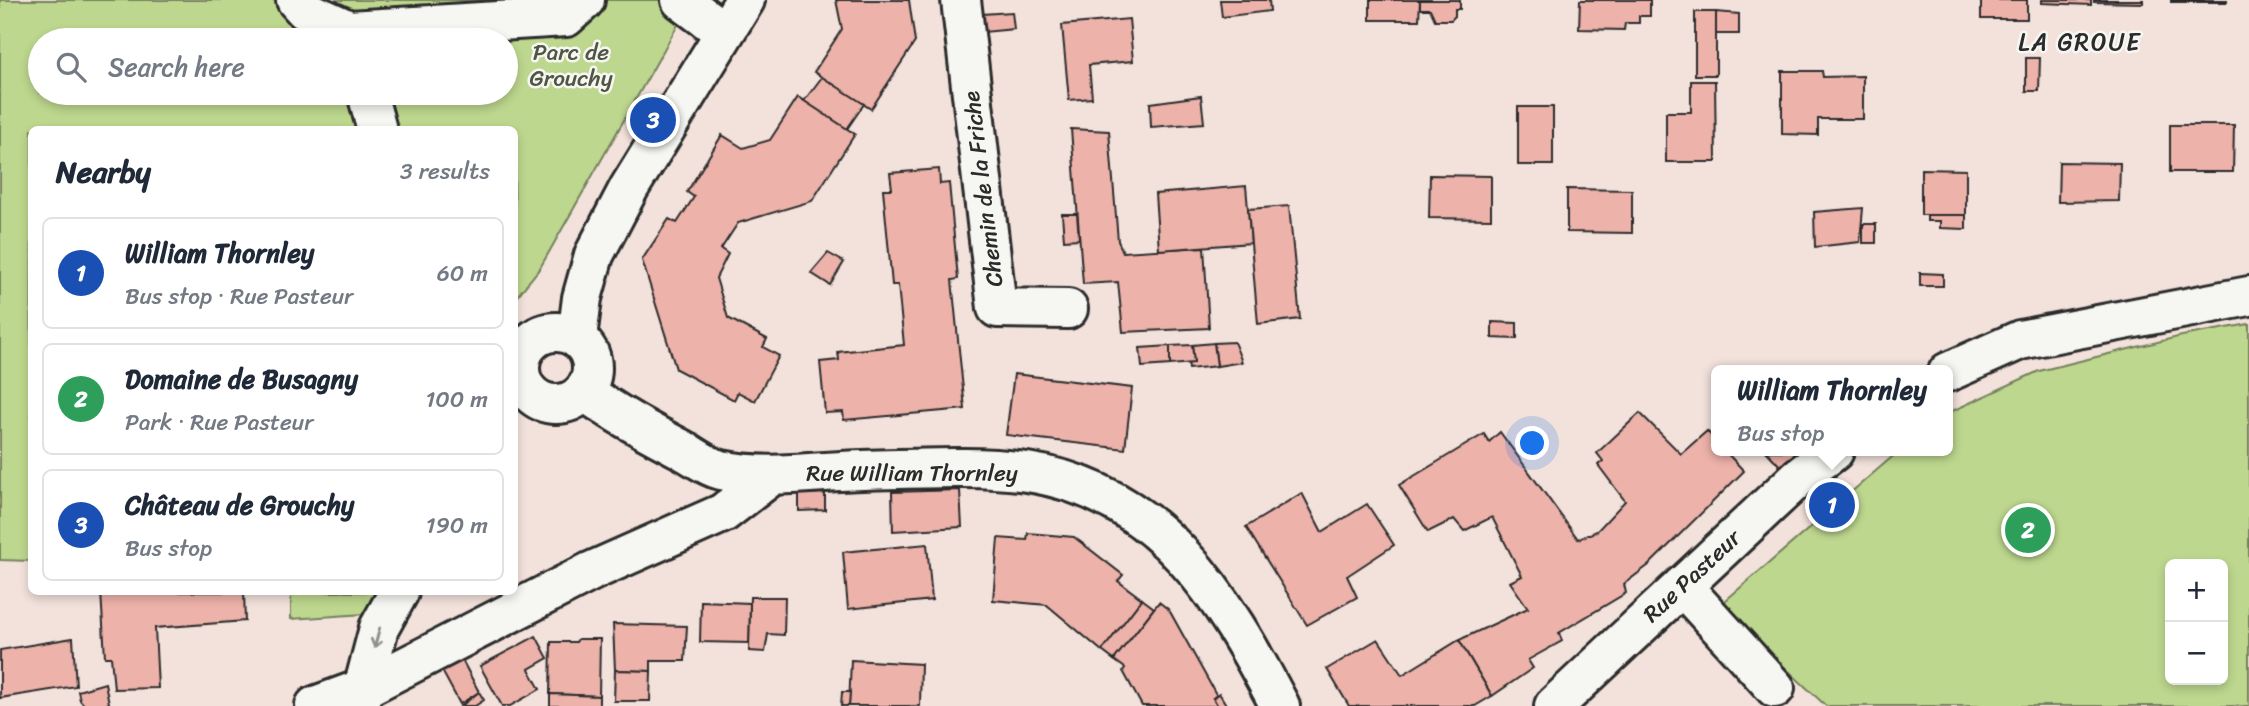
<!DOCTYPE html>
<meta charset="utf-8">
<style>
:root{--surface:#fff;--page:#f6f6f7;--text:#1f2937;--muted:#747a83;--line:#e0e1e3;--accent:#d1495b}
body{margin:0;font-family:Sriracha,sans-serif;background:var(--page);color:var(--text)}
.controls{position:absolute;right:21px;bottom:21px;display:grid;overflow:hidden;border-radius:10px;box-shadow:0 4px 10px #0003}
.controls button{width:63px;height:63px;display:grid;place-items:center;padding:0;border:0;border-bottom:2px solid var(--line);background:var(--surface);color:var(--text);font:35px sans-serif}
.you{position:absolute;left:1533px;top:444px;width:24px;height:24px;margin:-18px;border:5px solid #fff;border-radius:50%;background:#1a73e8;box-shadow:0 0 0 10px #1a73e833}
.badge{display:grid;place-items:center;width:46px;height:46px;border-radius:50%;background:var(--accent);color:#fff;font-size:23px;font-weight:700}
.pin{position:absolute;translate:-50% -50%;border:4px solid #fff;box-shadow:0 2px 7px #0006}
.popup{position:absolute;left:1711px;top:365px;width:242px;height:91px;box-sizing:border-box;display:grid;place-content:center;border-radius:10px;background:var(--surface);filter:drop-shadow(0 2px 5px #0005);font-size:23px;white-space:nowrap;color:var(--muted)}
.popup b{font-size:26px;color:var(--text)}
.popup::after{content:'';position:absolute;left:50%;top:100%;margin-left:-14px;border:14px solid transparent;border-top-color:var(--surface)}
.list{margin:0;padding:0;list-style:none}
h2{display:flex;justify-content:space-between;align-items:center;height:91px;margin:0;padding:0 28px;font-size:30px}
h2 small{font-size:23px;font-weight:400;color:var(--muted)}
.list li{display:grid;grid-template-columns:46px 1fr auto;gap:21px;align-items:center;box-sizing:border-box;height:112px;margin:0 14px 14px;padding:0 14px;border:2px solid var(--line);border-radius:10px}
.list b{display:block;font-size:26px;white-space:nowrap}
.list p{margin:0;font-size:23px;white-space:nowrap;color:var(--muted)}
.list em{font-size:23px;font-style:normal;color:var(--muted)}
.icon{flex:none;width:38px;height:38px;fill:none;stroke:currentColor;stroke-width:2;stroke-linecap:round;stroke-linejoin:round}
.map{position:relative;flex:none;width:2249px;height:706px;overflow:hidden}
.search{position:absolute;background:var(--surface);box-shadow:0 4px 10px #0003;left:28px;top:28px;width:490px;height:77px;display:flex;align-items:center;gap:18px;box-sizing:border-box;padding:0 24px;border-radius:38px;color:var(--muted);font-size:26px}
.panel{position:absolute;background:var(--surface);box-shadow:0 4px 10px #0003;left:28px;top:126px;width:490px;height:469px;border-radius:10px}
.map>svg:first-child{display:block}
.green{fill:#bdd78e;stroke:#74815c;stroke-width:2;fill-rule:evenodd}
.building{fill:#edb2aa;stroke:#2b2b2b;stroke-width:2}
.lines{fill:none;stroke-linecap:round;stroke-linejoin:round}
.minor-casing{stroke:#2b2b2b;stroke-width:44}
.minor{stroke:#f6f6f2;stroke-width:38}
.oneway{stroke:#90908e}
.labels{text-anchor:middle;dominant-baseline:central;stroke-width:5;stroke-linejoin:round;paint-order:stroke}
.park-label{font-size:23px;fill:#505644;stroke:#f6f6f2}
.street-label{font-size:23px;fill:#2b2b2b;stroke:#f6f6f2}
.neighbourhood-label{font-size:24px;letter-spacing:2px;fill:#2b2b2b;stroke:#f6f6f2}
</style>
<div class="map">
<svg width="2249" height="706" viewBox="0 0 2249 706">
<rect width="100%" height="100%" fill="#f3e2dc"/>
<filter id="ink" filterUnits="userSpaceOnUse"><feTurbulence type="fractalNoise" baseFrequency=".0143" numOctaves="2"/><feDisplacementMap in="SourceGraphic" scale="14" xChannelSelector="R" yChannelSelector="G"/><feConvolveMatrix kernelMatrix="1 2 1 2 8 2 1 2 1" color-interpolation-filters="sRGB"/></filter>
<g filter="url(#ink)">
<g class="green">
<path d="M 0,0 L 692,0 L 540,268 L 515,299 L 514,130 L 32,130 L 31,561 L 0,560 ZM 40,40 L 506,40 L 506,93 L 40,93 Z"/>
<path d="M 2249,324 L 2249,706 L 1826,706 L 1719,606 L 1899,451 L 1948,451 L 1948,413 L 2039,371 L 2182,336 ZM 2170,564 L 2223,564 L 2223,680 L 2170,680 Z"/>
<polygon points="291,592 378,592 365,614 291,619"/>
</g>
<g class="building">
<polygon points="836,0 909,0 915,42 871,109 814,72 842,29"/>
<polygon points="1220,0 1269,0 1270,11 1222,17"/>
<polygon points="1370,0 1420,0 1419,20 1370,20"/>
<polygon points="1420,0 1460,0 1460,9 1455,9 1455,16 1451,20 1435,20 1430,9 1420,9"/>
<polygon points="1580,0 1650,0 1650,16 1639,16 1639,23 1625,23 1624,30 1579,29"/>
<rect x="1981" y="0" width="46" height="19"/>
<polygon points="2042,0 2091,0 2091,5 2042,3"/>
<polygon points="2094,0 2143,0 2143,3 2094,2"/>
<rect x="2171" y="0" width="56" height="2"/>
<polygon points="1012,12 1014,29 984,32 982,14"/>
<rect x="1695" y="12" width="21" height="63"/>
<polygon points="1716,12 1739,14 1739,34 1716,34"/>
<polygon points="1129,19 1133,61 1089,65 1092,98 1069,100 1062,25"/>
<polygon points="2026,58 2040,58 2039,91 2026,91"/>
<polygon points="1782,71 1822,71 1823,77 1863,76 1863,119 1818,119 1818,135 1782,134"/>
<polygon points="822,77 864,104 847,129 804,101"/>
<polygon points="1691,81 1715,81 1716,162 1666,162 1666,112 1691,112"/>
<polygon points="1201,96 1204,123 1151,127 1150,103"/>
<polygon points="798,97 855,134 812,201 738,223 721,249 728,254 716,278 728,318 767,339 763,347 779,356 755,401 738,392 734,400 676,369 642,260 669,219 677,223 694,197 687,192 722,135 743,148 770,140"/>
<rect x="1518" y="107" width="35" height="58"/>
<polygon points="2170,125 2234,125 2233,172 2170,172"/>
<polygon points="1071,129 1109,131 1118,241 1123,252 1204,247 1209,328 1123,332 1118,282 1083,284"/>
<polygon points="2059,162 2120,163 2119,201 2058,202"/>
<polygon points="939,169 940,184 949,183 958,279 952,280 965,409 844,420 843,412 825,413 820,362 839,360 838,352 904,345 898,285 892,285 883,189 892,189 890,173"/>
<polygon points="1921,169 1966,170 1966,215 1921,215"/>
<polygon points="1430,175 1491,176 1491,219 1429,218"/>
<polygon points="1246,186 1251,243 1159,250 1155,194"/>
<polygon points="1567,189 1632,190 1632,233 1567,232"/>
<polygon points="1289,206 1300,319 1258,324 1248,209"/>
<polygon points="1863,208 1860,242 1815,247 1814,212"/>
<polygon points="1062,214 1077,214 1079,239 1064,240"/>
<polygon points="1927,215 1966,215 1966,229 1940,228 1940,221 1927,221"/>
<rect x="1863" y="224" width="13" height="19"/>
<polygon points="828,253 844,262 830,285 811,273"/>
<polygon points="1920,273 1943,274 1943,286 1920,286"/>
<polygon points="1492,322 1517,323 1517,339 1492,338"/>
<polygon points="1234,342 1242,362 1217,366 1214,343"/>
<polygon points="1214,343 1217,366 1189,369 1188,363 1194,363 1192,345"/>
<polygon points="1192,345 1194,363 1170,365 1170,346"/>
<polygon points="1170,346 1170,365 1142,367 1140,348"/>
<polygon points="1014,374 1132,388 1125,449 1006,435"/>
<polygon points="1640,413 1681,454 1707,431 1716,441 1716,451 1725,451 1744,471 1649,565 1624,584 1626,593 1559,633 1562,641 1528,660 1533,668 1492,696 1459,640 1528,608 1510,582 1522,576 1492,517 1464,531 1454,519 1428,532 1399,485 1484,434 1489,442 1500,432 1578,539 1597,531 1625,501 1598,465 1603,461 1597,453"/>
<polygon points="1766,451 1802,451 1782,468"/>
<polygon points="960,490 962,527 893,531 892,492"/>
<polygon points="825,493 825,510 799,511 799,494"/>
<polygon points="1302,493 1322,532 1367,504 1394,545 1347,576 1357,597 1307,625 1246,527"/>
<polygon points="1028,533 1074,537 1123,575 1118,581 1142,599 1102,651 1047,605 993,600 998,538 1027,540"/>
<polygon points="927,544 932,600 848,609 843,552"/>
<polygon points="101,592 244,592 245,621 155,628 158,688 114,689 111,657 105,657"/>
<polygon points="750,597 785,597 784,635 768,634 765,652 749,651"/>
<polygon points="1142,599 1154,608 1114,660 1102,651"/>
<polygon points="701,601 750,603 749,643 700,642"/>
<polygon points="1159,602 1169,610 1217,696 1213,698 1218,706 1142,706 1123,671 1125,668 1114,660"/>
<polygon points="613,624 687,626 685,661 651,661 651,671 615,670"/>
<polygon points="536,636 548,658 529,669 540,689 510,706 502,706 480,666"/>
<polygon points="73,638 76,686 0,698 0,650"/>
<polygon points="578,639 600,639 599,696 550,694 551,642 576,642"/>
<polygon points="1378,639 1402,675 1459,640 1492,696 1475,706 1349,706 1327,669"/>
<polygon points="461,658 479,692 460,704 441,669"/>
<polygon points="851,660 921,664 920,706 849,706"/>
<polygon points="615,670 651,671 650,701 614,701"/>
<polygon points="105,683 109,703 104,706 85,706 80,700 78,691"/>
<polygon points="479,692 484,700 475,706 461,706"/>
<polygon points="842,692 850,692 849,706 841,706"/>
<polygon points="1219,693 1227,706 1218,706 1213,698"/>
<polygon points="550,694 599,696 599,706 550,706"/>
</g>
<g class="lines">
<g class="minor-casing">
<g id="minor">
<polyline points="296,0 305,10 349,30 352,40"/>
<polyline points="681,0 724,32"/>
<polyline points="961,0 997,308 1068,309"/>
<polyline points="349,30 566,17 585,0"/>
<polyline points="367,93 377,130"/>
<circle cx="556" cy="368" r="36"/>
<polyline points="577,338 582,298 594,255 629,188 745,0"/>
<polyline points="1948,372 2020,340 2249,296"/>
<path d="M 584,391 C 615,414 649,432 683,450 C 695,457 708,467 721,470 C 768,480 816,471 863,470 C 918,469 974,465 1027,472 C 1161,492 1223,597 1280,706"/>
<polyline points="1682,586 1775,688"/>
<polyline points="359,704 379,628 399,592"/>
<polyline points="315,706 364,688 592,571 723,513 771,476"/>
<polyline points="1554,706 1799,477 1834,451"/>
</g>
</g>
<use href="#minor" class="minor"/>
</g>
<defs><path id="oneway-shaft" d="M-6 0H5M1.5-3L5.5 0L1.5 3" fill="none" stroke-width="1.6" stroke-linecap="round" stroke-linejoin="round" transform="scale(1.75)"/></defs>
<use class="oneway" href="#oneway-shaft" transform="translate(377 638) rotate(105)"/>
</g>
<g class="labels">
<g class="park-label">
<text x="571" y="52">Parc de<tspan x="571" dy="26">Grouchy</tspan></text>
</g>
<g class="street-label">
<text transform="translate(983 189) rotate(-97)">Chemin de la Friche</text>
<text x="912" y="473">Rue William Thornley</text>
<text transform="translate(1692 576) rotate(-43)">Rue Pasteur</text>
</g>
<g class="neighbourhood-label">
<text x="2080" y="42">LA GROUE</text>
</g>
</g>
</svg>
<div class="controls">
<button>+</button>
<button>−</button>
</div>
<div class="you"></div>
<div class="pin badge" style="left:1832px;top:505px;background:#1a4fb4">1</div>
<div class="popup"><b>William Thornley</b>Bus stop</div>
<div class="pin badge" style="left:2028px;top:530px;background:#2e9e5b">2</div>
<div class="pin badge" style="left:653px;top:120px;background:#1a4fb4">3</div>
<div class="search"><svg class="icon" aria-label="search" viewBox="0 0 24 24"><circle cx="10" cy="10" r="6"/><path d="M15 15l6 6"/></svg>Search here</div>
<section class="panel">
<h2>Nearby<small>3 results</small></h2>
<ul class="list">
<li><span class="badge" style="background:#1a4fb4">1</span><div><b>William Thornley</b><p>Bus stop · Rue Pasteur</p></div><em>60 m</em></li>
<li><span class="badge" style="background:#2e9e5b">2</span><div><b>Domaine de Busagny</b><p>Park · Rue Pasteur</p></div><em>100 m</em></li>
<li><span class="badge" style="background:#1a4fb4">3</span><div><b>Château de Grouchy</b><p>Bus stop</p></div><em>190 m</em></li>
</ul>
</section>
</div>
